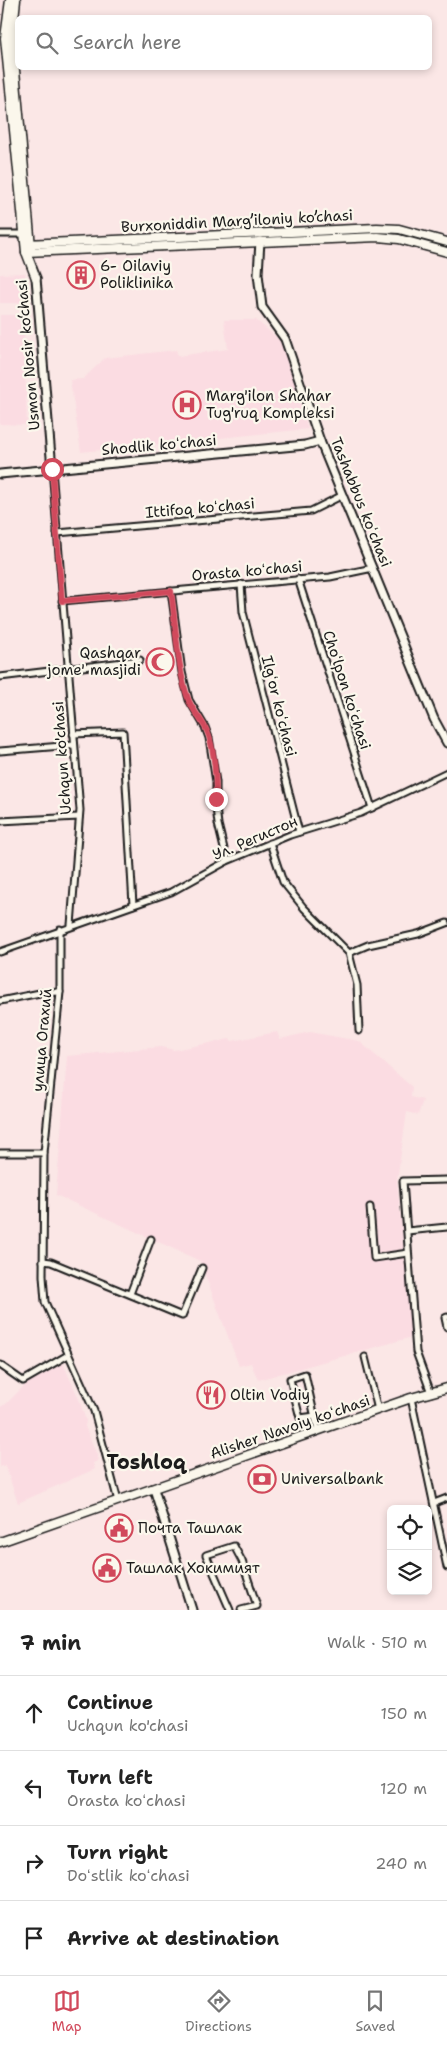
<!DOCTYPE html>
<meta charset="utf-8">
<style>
:root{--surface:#fff;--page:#f2f2f2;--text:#222;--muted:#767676;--line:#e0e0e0;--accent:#d1495b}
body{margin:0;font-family:"Shantell Sans",sans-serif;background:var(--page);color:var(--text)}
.controls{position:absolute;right:15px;bottom:15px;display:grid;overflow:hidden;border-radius:8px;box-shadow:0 2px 8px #0003}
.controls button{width:45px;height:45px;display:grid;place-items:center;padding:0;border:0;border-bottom:1px solid var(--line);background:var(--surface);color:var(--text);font:25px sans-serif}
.stop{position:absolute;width:15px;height:15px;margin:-11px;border:4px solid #d1495b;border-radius:50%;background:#fff}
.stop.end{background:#d1495b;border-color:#fff;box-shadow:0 1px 5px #0008}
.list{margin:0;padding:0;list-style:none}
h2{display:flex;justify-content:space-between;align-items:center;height:65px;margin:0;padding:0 20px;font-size:21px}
h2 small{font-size:16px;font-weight:400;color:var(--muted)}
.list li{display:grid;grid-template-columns:32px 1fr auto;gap:15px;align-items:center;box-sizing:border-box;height:75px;padding:0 20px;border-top:1px solid var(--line)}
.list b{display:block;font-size:19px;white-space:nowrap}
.list p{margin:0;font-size:16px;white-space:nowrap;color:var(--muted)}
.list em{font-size:16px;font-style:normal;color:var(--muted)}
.icon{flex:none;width:28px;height:28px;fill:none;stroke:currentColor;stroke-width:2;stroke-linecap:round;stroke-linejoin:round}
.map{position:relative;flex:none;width:447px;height:1610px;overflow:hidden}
.search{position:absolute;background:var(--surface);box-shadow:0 2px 8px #0003;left:15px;right:15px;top:15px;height:55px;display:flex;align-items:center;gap:12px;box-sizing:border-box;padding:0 18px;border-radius:8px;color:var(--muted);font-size:19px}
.sheet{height:365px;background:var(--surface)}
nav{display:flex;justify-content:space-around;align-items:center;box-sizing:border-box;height:70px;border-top:1px solid var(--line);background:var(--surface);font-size:14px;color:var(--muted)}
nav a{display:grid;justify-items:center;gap:2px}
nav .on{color:var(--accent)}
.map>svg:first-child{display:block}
.built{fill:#fbdce2}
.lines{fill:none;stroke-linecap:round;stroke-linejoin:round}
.street-casing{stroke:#1c1c1c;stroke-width:9}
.secondary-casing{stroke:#1c1c1c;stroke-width:11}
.primary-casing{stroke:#1c1c1c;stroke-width:11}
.street{stroke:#fbf7ec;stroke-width:5}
.secondary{stroke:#fbf7ec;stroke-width:7}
.primary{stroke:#fbf7ec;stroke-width:8}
.route{stroke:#d1495b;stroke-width:6}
.labels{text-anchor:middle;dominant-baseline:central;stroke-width:4.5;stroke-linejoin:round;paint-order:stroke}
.street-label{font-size:15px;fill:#1c1c1c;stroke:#fbf7ec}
.poi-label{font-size:15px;fill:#1c1c1c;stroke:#fbf7ec;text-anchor:start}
.district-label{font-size:20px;font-weight:bold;fill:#1c1c1c;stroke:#fbf7ec}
</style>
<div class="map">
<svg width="447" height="1610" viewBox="0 0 447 1610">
<rect width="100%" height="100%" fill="#fbe7e6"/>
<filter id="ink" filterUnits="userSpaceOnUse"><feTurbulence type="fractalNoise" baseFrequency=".02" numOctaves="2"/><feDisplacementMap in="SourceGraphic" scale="10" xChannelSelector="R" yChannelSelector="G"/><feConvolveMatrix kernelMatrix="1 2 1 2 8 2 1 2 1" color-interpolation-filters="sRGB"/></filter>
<g filter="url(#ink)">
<g class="built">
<polygon points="25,273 25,303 0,303 0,274"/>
<polygon points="0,315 23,315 27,425 0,424"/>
<polygon points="224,320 256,320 282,342 308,429 81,452 70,380 83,379 105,358 176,350 178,356 228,349"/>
<polygon points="277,1032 280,1039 310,1032 359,1041 412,1087 411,1097 423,1100 418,1115 407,1112 397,1180 412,1337 258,1380 251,1363 239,1366 200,1261 56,1195 67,1056 161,1047 174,1050 230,1039 232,1041"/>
<polygon points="62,1361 79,1399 86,1421 85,1426 99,1460 93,1463 95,1469 18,1503 5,1465 0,1467 0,1407 6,1404 33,1377"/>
</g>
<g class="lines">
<g class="street-casing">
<g id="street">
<polyline points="0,234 27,234"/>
<polyline points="52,469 80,810 71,925"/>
<polyline points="57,533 311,511 343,495"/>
<polyline points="298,579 372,808"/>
<polyline points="241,584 243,612 299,832"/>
<polyline points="171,591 182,672 189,700 205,727 209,738 216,782 216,808 218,824 227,861"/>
<polyline points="62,601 330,577 373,568"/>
<polyline points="0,677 140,660"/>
<polyline points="73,734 123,732 133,905"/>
<polyline points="0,751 74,745"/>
<polyline points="0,821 79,817"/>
<polyline points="270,843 283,882 304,908 349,953 357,985 359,1031"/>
<polyline points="60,929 60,992 44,1153 43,1276 45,1302 94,1411 118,1501"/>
<polyline points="0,952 171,892 227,861 290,835 361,813 447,772"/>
<polyline points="349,953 368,945 418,934 447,923"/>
<polyline points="0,1001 40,993 60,992"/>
<polyline points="0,1153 44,1153"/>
<polyline points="370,1207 374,1258 408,1253"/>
<polyline points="407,1231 447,1227"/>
<polyline points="43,1261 51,1262 182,1316 202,1268"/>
<polyline points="130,1294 151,1239"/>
<polyline points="447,1317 445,1318 447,1327"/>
<polyline points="365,1357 378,1410"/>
<polyline points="0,1365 23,1381 68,1355"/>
<polyline points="431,1393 416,1352 403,1181 447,1180"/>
<polyline points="411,1398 447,1567"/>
<polyline points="315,1416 300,1418 290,1379 305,1374 318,1431"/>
<polyline points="434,1503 447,1498"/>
<polyline points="230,1610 206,1555 234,1546 242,1561 257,1606 241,1610"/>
</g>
</g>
<g class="secondary-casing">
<g id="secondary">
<polyline points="260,241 258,274 262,307 285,339 320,441 434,719 447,743"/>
<polyline points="36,278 52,469"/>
<polyline points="0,474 305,445 320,441"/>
<polyline points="154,1489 192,1610"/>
</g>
</g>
<g class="primary-casing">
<g id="primary">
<polyline points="10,0 5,38 26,252 36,278"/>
<polyline points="16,0 12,37 31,247"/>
<polyline points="26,244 377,228 399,229 447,242"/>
<polyline points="26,252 378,237 399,239 447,252"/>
<polyline points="0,1542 411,1398 447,1388"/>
</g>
</g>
<use href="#street" class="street"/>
<use href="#secondary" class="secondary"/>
<use href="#primary" class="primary"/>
</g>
</g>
<g class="lines" filter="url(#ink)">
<path class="route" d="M 52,469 L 62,601 L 171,591 C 176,623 177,671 189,701 C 193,710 200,718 205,727 C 215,745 216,779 216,799"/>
</g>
<defs>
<g id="building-ring" transform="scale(1.4375)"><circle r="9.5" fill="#fbf7ec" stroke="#d1495b" stroke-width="1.5"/><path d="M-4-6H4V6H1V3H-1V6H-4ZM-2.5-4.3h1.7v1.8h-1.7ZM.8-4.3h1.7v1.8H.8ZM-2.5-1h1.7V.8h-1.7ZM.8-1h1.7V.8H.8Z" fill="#d1495b"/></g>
<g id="hospital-ring" transform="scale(1.4375)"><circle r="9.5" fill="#fbf7ec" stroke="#d1495b" stroke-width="1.5"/><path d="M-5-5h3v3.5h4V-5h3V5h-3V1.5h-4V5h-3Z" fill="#d1495b"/></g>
<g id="mosque-ring" transform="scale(1.4375)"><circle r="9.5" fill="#fbf7ec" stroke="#d1495b" stroke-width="1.5"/><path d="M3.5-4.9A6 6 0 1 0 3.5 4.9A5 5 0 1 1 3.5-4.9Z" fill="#d1495b"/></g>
<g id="restaurant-ring" transform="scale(1.4375)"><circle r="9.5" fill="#fbf7ec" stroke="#d1495b" stroke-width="1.5"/><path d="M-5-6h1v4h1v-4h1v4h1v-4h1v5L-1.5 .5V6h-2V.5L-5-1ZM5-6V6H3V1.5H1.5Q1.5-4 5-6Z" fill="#d1495b"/></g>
<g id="bank-ring" transform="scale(1.4375)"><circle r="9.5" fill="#fbf7ec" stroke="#d1495b" stroke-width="1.5"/><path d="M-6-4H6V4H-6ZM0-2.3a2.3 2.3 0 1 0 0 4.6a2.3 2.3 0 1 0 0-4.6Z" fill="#d1495b"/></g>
<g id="civic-ring" transform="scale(1.4375)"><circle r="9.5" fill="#fbf7ec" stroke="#d1495b" stroke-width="1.5"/><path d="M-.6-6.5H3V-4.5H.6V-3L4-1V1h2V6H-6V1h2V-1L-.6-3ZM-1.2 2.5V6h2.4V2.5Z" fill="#d1495b"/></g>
</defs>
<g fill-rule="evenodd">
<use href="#building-ring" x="81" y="275"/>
<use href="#hospital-ring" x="187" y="405"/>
<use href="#mosque-ring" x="160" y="662"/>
<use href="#restaurant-ring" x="211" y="1395"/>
<use href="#bank-ring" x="262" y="1479"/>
<use href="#civic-ring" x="119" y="1528"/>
<use href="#civic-ring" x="107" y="1568"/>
</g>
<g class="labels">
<g class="street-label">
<text transform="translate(237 221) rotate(-3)">Burxoniddin Marg’iloniy ko’chasi</text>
<text transform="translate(28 355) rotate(-95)">Usmon Nosir ko‘chasi</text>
<text transform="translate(159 445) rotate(-5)">Shodlik koʻchasi</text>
<text transform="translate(361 502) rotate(68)">Tashabbus koʻchasi</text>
<text transform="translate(200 508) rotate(-5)">Ittifoq koʻchasi</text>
<text transform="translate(247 571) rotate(-5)">Orasta koʻchasi</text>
<text transform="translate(347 690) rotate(72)">Choʻlpon koʻchasi</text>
<text transform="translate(279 706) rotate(76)">Ilgʻor koʻchasi</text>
<text transform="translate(62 758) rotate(-94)">Uchqun ko'chasi</text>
<text transform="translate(255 838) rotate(-23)">Ул. Регистон</text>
<text transform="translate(42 1040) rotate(-85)">улица Огахий</text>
<text transform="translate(290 1427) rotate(-19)">Alisher Navoiy koʻchasi</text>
</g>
<g class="poi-label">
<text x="100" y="266">6- Oilaviy<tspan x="100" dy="17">Poliklinika</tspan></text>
<text x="206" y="396">Marg'ilon Shahar<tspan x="206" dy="17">Tug'ruq Kompleksi</tspan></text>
<text x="141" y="653" text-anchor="end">Qashqar<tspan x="141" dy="17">jome' masjidi</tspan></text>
<text x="230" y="1395">Oltin Vodiy</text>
<text x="281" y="1479">Universalbank</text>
<text x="138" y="1528">Почта Ташлак</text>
<text x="126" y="1568">Ташлак Хокимият</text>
</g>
<g class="district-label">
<text x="146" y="1462">Toshloq</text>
</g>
</g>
</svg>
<div class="controls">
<button><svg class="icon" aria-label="locate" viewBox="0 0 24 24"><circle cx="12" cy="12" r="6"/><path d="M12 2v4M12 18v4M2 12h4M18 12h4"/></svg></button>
<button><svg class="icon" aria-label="layers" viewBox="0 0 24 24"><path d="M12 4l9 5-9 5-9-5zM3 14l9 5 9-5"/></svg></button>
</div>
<div class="stop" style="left:52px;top:469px"></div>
<div class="stop end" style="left:216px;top:799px"></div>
<div class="search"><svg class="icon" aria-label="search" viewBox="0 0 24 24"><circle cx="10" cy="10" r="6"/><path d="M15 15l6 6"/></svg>Search here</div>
</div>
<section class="sheet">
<h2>7 min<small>Walk · 510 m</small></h2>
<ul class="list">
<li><svg class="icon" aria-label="ahead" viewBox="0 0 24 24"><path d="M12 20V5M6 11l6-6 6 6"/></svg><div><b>Continue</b><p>Uchqun ko'chasi</p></div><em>150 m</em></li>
<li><svg class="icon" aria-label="left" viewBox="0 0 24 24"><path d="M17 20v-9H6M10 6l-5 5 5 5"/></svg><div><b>Turn left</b><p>Orasta koʻchasi</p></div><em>120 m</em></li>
<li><svg class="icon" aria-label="right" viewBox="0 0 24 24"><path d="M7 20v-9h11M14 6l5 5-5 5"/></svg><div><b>Turn right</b><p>Doʻstlik koʻchasi</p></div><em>240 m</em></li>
<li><svg class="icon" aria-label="arrive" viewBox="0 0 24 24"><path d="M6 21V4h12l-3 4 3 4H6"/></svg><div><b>Arrive at destination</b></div></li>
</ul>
</section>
<nav>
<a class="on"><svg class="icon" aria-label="map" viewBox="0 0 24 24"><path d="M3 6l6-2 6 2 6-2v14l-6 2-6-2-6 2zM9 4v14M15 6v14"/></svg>Map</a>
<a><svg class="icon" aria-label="directions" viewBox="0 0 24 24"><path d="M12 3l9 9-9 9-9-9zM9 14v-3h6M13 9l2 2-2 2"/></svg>Directions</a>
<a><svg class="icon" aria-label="saved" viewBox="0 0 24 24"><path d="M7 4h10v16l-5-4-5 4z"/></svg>Saved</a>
</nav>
